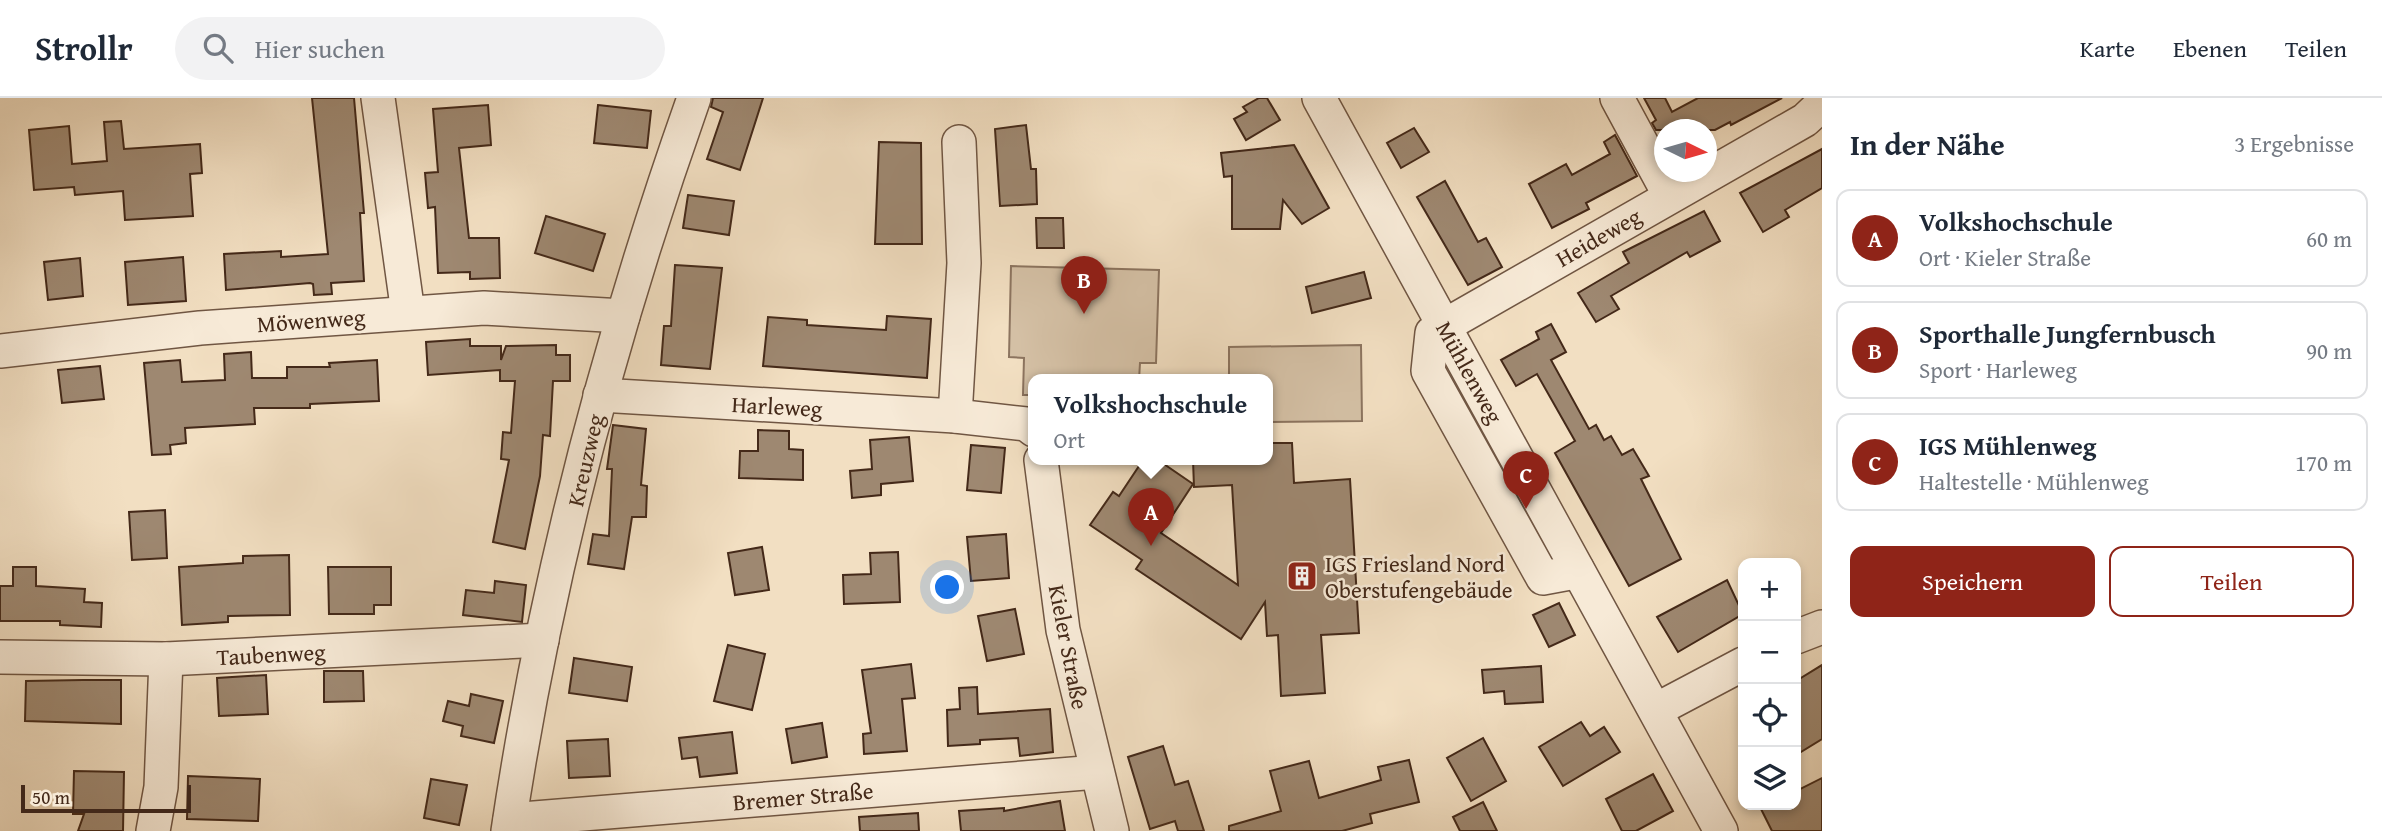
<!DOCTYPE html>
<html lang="de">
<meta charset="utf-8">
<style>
:root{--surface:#fff;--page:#f2f2f3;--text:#1f2937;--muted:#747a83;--line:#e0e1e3;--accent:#8f2418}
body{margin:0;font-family:"Gentium Book Plus",serif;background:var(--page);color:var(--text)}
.controls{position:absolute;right:21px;bottom:21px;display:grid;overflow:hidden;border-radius:14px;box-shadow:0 4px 10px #0003}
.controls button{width:63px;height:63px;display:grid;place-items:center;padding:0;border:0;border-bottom:2px solid var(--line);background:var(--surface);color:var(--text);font:35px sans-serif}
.compass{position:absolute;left:1654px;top:21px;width:63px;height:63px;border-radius:50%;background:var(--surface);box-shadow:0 4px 10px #0003;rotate:95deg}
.scale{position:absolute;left:21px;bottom:18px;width:170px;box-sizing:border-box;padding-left:7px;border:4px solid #442919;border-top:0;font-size:19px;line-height:24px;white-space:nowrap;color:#442919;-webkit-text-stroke:5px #f7ead7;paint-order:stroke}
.you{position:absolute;left:948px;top:490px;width:24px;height:24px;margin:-18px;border:5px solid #fff;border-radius:50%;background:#1a73e8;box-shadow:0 0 0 10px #1a73e833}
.badge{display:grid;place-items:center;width:46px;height:46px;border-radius:50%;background:var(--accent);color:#fff;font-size:23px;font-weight:700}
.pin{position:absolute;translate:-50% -58px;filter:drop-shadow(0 2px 4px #0008)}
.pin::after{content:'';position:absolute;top:37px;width:24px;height:21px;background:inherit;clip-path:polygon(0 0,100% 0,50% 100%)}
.popup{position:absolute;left:1028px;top:276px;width:245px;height:91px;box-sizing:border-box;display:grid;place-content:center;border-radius:14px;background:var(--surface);filter:drop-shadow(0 2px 5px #0005);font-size:23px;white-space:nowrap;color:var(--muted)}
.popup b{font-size:26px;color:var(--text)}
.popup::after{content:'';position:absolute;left:50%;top:100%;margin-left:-14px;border:14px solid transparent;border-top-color:var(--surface)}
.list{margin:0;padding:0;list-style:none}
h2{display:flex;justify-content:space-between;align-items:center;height:91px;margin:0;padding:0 28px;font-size:30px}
h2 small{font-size:23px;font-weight:400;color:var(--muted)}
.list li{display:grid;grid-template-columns:46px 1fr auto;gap:21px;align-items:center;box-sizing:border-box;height:98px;margin:0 14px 14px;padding:0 14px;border:2px solid var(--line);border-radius:14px}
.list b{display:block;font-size:26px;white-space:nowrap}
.list p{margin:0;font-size:23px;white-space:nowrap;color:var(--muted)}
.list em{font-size:23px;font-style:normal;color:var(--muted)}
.actions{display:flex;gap:14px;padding:21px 28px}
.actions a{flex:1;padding:16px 0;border:2px solid var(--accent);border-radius:14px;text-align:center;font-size:24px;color:var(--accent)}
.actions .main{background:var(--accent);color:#fff}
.icon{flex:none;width:38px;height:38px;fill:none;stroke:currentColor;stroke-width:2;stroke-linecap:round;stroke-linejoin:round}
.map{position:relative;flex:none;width:1822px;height:733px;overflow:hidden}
header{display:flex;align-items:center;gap:42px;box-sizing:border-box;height:98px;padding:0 35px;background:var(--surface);border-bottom:2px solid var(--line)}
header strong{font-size:33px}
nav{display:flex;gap:38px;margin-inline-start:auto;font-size:24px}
.search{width:490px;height:63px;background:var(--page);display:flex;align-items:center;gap:18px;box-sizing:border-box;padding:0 24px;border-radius:38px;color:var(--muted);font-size:26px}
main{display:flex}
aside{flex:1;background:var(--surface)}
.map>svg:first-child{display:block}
.green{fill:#d4c0a5;stroke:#8c745f;stroke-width:2}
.building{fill:#9e8871;stroke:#442919;stroke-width:2}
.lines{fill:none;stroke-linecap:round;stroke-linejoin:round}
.minor-casing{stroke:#705643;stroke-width:36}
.minor{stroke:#f7ead7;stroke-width:33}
.labels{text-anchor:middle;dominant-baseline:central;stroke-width:5;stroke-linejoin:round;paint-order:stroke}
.street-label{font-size:23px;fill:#442919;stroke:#f7ead7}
.poi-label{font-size:23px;fill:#442919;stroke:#f7ead7;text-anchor:start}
</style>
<header>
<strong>Strollr</strong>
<div class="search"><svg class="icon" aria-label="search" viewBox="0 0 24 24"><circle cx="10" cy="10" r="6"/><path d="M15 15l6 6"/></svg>Hier suchen</div>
<nav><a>Karte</a><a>Ebenen</a><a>Teilen</a></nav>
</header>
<main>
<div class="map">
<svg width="1822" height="733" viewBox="0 0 1822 733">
<rect width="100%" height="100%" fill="#f2dfc2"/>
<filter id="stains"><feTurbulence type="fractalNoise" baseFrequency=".00286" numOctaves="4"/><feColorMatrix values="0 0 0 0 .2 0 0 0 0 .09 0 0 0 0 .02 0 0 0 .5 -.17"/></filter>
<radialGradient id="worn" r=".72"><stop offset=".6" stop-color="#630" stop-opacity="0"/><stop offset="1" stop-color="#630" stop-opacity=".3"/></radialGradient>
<g class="green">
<polygon points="1011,168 1159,172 1156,265 1140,265 1139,282 1034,282 1034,297 1023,297 1024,260 1009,259"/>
<polygon points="1361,247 1362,323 1268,324 1268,282 1229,282 1229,249"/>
</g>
<g class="building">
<polygon points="312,0 354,0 364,115 360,115 364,183 331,185 332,196 314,197 313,186 310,185 226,192 224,156 281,153 281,159 328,156"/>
<polygon points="713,0 763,0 740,72 707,61 723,14 711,9"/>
<polygon points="1259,0 1267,0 1280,22 1246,42 1234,21 1247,14 1243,9"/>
<polygon points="1644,0 1665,0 1672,14 1698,0 1782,0 1731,27 1730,24 1715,32 1656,32 1652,25 1656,22"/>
<polygon points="488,7 491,47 459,50 469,140 499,140 500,180 470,181 470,174 438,175 435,109 428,110 425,75 438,74 433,11"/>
<polygon points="598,7 651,13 647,50 594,45"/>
<polygon points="121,23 124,51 200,46 202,75 190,76 193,118 125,122 123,93 75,97 74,89 34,92 29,32 69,28 72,66 107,63 104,24"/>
<polygon points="1026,27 1031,71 1036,71 1037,106 1000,108 995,31"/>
<polygon points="1414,30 1429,54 1401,70 1387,45"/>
<polygon points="1615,37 1637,78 1586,105 1589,111 1552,130 1529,86 1566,66 1572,77 1610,56 1604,44"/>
<polygon points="879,44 921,45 922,146 875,146"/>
<polygon points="1294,47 1329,110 1302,126 1283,102 1280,131 1232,131 1232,78 1224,79 1221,55"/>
<polygon points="1822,51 1822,90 1785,112 1789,119 1763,134 1740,95"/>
<polygon points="1445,83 1478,144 1486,140 1502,169 1468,187 1417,99"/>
<polygon points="688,97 734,103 729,137 683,130"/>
<polygon points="1704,113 1720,143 1690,159 1687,154 1611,198 1619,211 1596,224 1578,195 1629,165 1623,154"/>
<polygon points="546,118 605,136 593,173 535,155"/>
<polygon points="1036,120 1063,120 1064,150 1037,150"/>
<polygon points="183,159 186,203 128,207 125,164"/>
<polygon points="80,160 83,198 48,202 44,164"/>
<polygon points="675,167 722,170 710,271 661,267 664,228 671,228"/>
<polygon points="1364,174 1371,200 1312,215 1306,189"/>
<polygon points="887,218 931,221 927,280 763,268 768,219 807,222 807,227 886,232"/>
<polygon points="1551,226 1566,254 1551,262 1589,331 1596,327 1604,342 1611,338 1622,357 1633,351 1649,378 1641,381 1681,461 1629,488 1555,355 1575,343 1537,276 1516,288 1501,262 1539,241 1536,234"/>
<polygon points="470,241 470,248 501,248 501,262 506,248 556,247 556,257 570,257 570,283 553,283 550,338 543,337 540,378 525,451 493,444 509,362 501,361 503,334 511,335 515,283 500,283 500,272 428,277 426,244"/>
<polygon points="251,254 252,280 287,280 287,269 330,269 329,265 377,262 379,303 310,306 310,310 254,310 255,326 185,330 186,345 170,347 171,356 152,357 144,265 180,262 182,284 225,282 224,256"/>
<polygon points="100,268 104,301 62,305 58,272"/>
<polygon points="613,327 646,331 641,387 647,388 646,419 632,419 624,471 588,466 593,436 609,438 612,371 607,371"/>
<polygon points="758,332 789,333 789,351 803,352 803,382 739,380 740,353 758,353"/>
<polygon points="909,339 913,383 881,386 881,397 852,400 850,373 872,371 870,342"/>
<polygon points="1268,345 1292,345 1294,385 1350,381 1359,535 1321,537 1325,595 1281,598 1278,537 1267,538 1265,504 1241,541 1136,471 1142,462 1090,427 1113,394 1119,398 1143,362 1158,362 1193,386 1161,435 1238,487 1232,387 1194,389 1193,362 1268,362"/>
<polygon points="971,347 1005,350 1001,395 967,392"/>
<polygon points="165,412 167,460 132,462 129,414"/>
<polygon points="1006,436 1009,480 971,483 967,439"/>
<polygon points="762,449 769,492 735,497 728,455"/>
<polygon points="898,454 900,504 844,506 843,477 871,476 870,455"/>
<polygon points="289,457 290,517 228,518 228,524 182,527 179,469 243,465 243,458"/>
<polygon points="13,469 36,469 36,488 85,491 84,504 102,505 101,529 60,527 60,523 0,523 0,488 13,488"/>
<polygon points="328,469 391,469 391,507 374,507 374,516 329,516"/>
<polygon points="1727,482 1743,516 1678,554 1657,519"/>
<polygon points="495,483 526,487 522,524 463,517 466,492 494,495"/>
<polygon points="1559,505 1575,537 1549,549 1533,517"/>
<polygon points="1015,511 1024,556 987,563 978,518"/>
<polygon points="728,547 765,556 752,612 714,603"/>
<polygon points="574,560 632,569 627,603 569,595"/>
<polygon points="911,566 915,600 902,601 907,653 864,656 863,636 871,635 862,572"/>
<polygon points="1822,567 1822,641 1796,657 1796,583"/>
<polygon points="1541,568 1543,604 1505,606 1504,593 1484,595 1482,572"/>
<polygon points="324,573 363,573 364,603 324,604"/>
<polygon points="266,577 268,616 219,618 217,580"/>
<polygon points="83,582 121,582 121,626 25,623 26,583"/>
<polygon points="977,589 978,616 1050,611 1053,654 1020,658 1018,640 980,642 980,646 948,648 947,612 960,611 959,590"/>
<polygon points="471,596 503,603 494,645 461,638 463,628 443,623 448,603 469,608"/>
<polygon points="1581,624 1590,638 1604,629 1620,654 1563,688 1539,649"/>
<polygon points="822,625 827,659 792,665 786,631"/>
<polygon points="732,634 737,675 700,679 697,659 682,661 679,640"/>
<polygon points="1483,640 1506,683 1471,703 1447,660"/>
<polygon points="608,641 610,678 569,680 567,643"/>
<polygon points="1163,648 1175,687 1188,683 1204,733 1178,733 1175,723 1150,731 1128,659"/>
<polygon points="1409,662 1419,704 1370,716 1372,725 1342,733 1229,733 1229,728 1281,713 1270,673 1309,663 1319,700 1381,682 1378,669"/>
<polygon points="74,673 124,674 123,733 78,733 84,716 73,716"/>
<polygon points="1653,676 1673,713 1636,733 1622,733 1606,701"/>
<polygon points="188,678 260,681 258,723 187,721"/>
<polygon points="1822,680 1822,733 1772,733 1759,707 1796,707 1796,693"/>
<polygon points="431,681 467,687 459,727 424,720"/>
<polygon points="1060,703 1065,733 961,733 959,713 1004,710 1004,713"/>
<polygon points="1483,704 1497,733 1460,733 1453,719"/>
<polygon points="918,715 919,733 860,733 859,719"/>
</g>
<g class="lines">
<g class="minor-casing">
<g id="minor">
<polyline points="378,0 408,215"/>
<polyline points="1319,0 1721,733"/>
<polyline points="1617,0 1670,98"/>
<polyline points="0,253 200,230 484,210 623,218"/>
<polyline points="600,297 955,318 1026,326 1034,332"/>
<polyline points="955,318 964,165 959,44"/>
<polyline points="1041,362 1063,532 1112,733"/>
<polyline points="1577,471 1570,475 1543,480 1428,273 1432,235 1805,22 1822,6"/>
<polyline points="1796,539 1822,529"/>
<polyline points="0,559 166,561 542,542"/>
<polyline points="1656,612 1743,566"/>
<polyline points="510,722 1097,674"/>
<polyline points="153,733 161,689 166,561"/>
<path d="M 508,733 C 545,484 610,237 694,0"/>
</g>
</g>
<use href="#minor" class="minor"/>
</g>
<defs>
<g id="building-square" transform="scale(1.575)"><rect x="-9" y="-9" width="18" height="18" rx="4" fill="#8f2418" stroke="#f7ead7"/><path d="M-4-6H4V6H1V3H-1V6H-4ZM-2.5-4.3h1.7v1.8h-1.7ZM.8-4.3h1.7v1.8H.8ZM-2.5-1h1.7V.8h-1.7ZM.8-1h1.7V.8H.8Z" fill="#fff"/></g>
</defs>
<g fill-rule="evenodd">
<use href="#building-square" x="1302" y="478"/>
</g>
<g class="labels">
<g class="street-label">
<text transform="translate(1598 139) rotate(-30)">Heideweg</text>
<text transform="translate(311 222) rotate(-4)">Möwenweg</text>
<text transform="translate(1470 274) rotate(61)">Mühlenweg</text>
<text transform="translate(777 308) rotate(3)">Harleweg</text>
<text transform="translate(585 362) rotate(-77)">Kreuzweg</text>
<text transform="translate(1069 549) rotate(79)">Kieler Straße</text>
<text transform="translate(271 556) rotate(-3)">Taubenweg</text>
<text transform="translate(803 698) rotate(-5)">Bremer Straße</text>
</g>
<g class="poi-label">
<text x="1325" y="465">IGS Friesland Nord<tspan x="1325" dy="26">Oberstufengebäude</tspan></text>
</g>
</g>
<rect width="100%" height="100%" filter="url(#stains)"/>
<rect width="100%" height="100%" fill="url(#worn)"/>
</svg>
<div class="controls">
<button>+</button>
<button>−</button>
<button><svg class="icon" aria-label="locate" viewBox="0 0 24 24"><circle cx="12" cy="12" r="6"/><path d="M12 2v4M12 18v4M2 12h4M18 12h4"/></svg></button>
<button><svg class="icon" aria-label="layers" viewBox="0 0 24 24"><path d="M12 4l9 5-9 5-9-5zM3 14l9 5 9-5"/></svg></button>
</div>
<svg class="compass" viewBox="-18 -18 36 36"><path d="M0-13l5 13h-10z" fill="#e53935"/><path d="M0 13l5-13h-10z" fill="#747a83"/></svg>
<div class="scale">50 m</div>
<div class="you"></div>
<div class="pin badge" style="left:1151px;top:448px">A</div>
<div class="popup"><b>Volkshochschule</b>Ort</div>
<div class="pin badge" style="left:1084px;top:216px">B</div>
<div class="pin badge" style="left:1526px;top:411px">C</div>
</div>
<aside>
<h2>In der Nähe<small>3 Ergebnisse</small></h2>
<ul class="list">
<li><span class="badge">A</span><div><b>Volkshochschule</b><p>Ort · Kieler Straße</p></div><em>60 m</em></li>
<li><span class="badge">B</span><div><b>Sporthalle Jungfernbusch</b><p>Sport · Harleweg</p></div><em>90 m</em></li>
<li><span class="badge">C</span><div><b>IGS Mühlenweg</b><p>Haltestelle · Mühlenweg</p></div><em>170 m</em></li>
</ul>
<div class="actions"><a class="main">Speichern</a><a>Teilen</a></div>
</aside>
</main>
